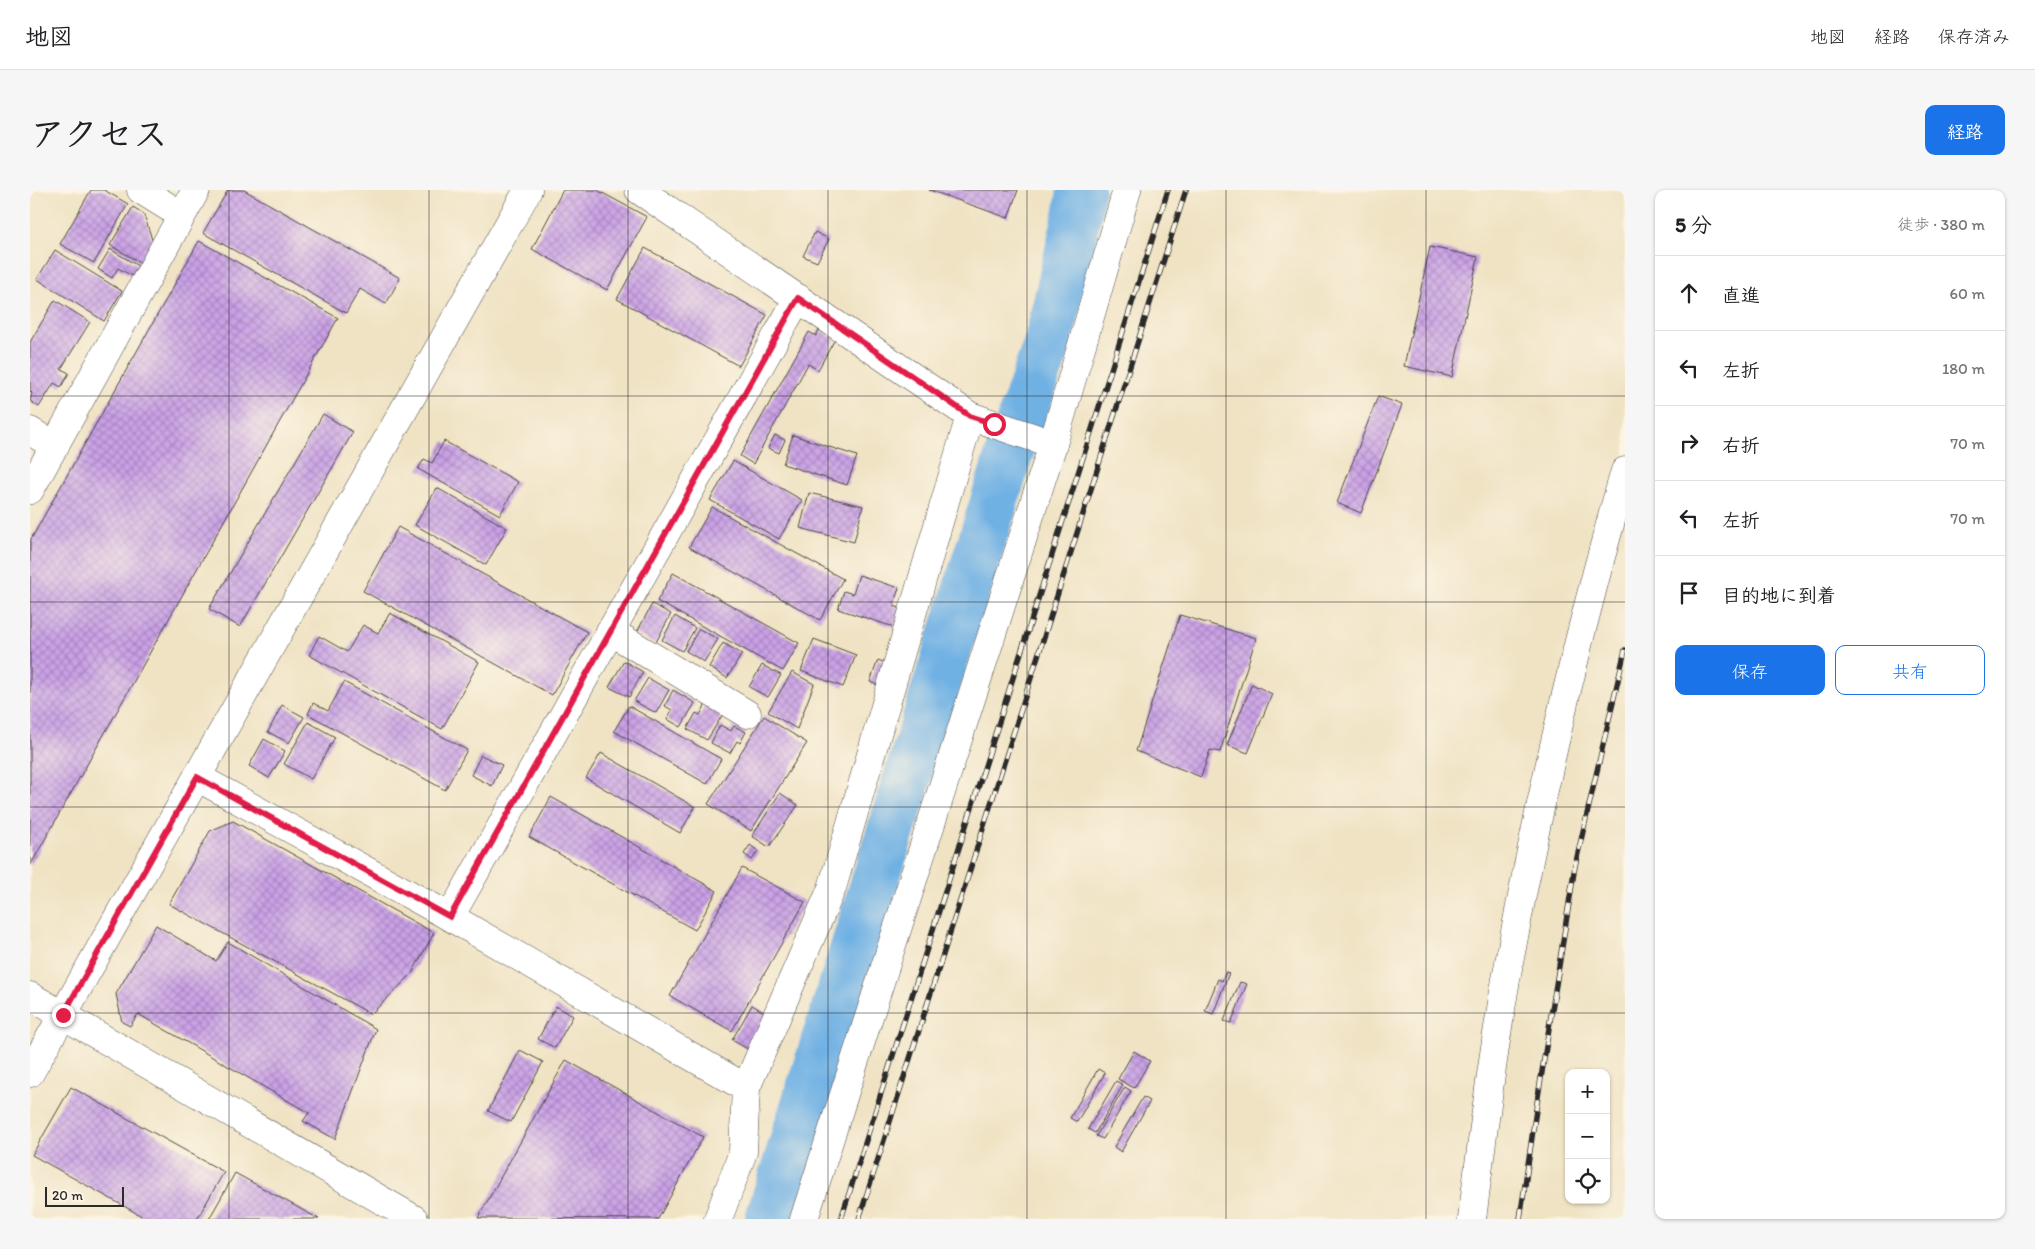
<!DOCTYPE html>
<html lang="ja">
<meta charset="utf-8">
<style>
:root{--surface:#fff;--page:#f6f6f6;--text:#202124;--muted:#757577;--line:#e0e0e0;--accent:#1a73e8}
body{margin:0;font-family:Itim,"Klee One",sans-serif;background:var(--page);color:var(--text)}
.controls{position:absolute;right:15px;bottom:15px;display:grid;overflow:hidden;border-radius:10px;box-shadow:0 1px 4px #0004}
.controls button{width:45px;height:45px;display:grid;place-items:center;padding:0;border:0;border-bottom:1px solid var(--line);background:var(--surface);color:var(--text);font:25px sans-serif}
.scale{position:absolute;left:15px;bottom:12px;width:79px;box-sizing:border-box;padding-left:5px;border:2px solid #2b2b2b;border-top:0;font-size:14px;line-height:18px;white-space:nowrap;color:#2b2b2b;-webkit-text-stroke:4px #fcf5e5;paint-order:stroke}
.stop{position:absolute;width:15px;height:15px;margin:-11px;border:4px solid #e11d48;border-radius:50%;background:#fff}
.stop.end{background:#e11d48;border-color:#fff;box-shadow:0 1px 5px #0008}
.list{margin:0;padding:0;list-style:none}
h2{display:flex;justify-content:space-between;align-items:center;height:65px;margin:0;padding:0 20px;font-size:21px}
h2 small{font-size:16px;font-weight:400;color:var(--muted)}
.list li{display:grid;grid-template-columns:32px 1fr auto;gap:15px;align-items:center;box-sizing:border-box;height:75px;padding:0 20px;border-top:1px solid var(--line)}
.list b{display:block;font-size:19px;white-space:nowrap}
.list em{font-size:16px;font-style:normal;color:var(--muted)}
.actions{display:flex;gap:10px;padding:15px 20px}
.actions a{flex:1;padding:11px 0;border:1px solid var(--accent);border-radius:10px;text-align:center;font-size:18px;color:var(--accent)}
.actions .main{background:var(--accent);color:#fff}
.icon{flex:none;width:28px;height:28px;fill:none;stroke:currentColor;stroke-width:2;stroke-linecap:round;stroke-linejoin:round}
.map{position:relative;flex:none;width:1595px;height:1029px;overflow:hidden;border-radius:10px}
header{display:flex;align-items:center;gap:30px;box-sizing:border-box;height:70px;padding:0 25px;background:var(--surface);border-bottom:1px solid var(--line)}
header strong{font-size:24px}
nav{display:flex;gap:28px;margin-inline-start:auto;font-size:18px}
.intro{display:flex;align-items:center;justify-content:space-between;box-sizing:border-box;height:120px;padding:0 30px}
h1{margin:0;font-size:35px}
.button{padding:12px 22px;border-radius:10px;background:var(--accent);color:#fff;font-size:18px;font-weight:700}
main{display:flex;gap:30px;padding:0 30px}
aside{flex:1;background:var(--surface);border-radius:10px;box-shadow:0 1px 4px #0004}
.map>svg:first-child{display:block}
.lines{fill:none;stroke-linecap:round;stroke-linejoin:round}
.river{stroke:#70b1e4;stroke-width:48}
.building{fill:url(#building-cross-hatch)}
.minor-casing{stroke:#494742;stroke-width:29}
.minor{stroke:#fff;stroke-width:28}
.rail-casing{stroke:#2b2b2b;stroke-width:5.5}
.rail{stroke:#fcf5e5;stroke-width:4;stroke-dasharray:11;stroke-linecap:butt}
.route{stroke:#e11d48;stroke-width:6}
.grid{fill:none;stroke:#2b2b2b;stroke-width:1;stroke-opacity:0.55}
</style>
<header>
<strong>地図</strong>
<nav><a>地図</a><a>経路</a><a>保存済み</a></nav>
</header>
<div class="intro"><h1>アクセス</h1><a class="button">経路</a></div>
<main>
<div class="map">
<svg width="1595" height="1029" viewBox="0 0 1595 1029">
<defs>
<pattern id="building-cross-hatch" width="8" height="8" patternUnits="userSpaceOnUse" patternTransform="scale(1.25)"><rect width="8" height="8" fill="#caa1e7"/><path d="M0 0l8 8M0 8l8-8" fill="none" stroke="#a483bb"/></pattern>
</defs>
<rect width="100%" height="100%" fill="#fcf5e5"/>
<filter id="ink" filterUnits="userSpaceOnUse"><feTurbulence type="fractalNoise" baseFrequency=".02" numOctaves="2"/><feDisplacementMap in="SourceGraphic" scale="10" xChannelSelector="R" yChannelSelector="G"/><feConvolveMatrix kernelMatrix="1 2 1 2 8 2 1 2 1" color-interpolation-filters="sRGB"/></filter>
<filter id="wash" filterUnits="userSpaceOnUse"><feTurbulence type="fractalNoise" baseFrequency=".0096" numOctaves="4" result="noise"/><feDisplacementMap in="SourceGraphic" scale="20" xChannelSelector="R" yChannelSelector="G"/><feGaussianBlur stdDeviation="1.12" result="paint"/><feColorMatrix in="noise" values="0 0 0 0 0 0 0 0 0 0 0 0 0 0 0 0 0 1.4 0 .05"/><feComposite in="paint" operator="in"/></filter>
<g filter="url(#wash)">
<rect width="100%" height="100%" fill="#f0e3c4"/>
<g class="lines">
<polyline class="river" points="739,1029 981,258 1018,152 1048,21 1051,0"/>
</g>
<g id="blocks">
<g class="building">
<polygon points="61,0 74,0 98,14 64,73 30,54"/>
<polygon points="198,0 214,0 370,88 356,114 330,99 316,123 173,43"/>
<polygon points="533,0 567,0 617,27 577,100 502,59"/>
<polygon points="899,0 988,0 978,28"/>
<polygon points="103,17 114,24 123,53 111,73 80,55"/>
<polygon points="785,42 799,49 787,72 773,66"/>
<polygon points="169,51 308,128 0,676 0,351"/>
<polygon points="1400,57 1448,67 1422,187 1374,176"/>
<polygon points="615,58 737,125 709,176 587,109"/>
<polygon points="80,59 108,76 102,86 88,78 82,88 68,79"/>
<polygon points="25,60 92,101 74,131 7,89"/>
<polygon points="25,110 60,132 31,179 39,183 31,197 24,193 9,217 0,211 2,203 0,201 0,152"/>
<polygon points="789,140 805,149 788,180 778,174 723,274 710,266 779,142 786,146"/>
<polygon points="1348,206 1372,215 1331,323 1307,313"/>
<polygon points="293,224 323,242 210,437 179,419"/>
<polygon points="745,245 755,250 749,263 738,258"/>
<polygon points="763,245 827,266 817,295 753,274"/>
<polygon points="414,251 488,292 470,325 388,279 394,269 402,273"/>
<polygon points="703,271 772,310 749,349 680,310"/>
<polygon points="407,298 477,338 456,375 385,335"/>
<polygon points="779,303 833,316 824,352 770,338"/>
<polygon points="682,317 813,389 790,430 659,357"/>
<polygon points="368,337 557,442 522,505 333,401"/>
<polygon points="643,383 769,453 753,481 627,411"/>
<polygon points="829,385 869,398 863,416 870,418 864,437 808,419 814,401 823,404"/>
<polygon points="622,414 641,424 625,454 606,444"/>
<polygon points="360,423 449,472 412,539 279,465 289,446 317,462 333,435 348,443"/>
<polygon points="1150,425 1226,448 1190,562 1180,560 1171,587 1106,561"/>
<polygon points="645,426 665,438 652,461 632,450"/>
<polygon points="669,439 688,449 674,472 656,461"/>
<polygon points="784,449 826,465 813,497 771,481"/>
<polygon points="693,453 712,464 697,488 679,477"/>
<polygon points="848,470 858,474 850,496 840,492"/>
<polygon points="594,471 613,482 599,507 579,497"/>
<polygon points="732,475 751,485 738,507 719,497"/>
<polygon points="762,482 784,494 767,539 738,522"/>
<polygon points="618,488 639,500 626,523 604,511"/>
<polygon points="314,492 437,560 415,600 278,524 283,513 298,521"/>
<polygon points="1222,494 1242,504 1218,563 1197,555"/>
<polygon points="643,500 665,513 651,537 637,529 642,520 635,516"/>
<polygon points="676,514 693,524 677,550 657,539 666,523 670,525"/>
<polygon points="252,515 274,527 259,553 238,542"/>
<polygon points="599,516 691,569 677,594 584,541"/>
<polygon points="734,526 777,553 721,641 678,614"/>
<polygon points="278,532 305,547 281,589 254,574"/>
<polygon points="690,535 701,541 704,536 716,542 710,553 707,551 700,563 681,553"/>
<polygon points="234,549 255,561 239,588 219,576"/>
<polygon points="571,563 665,617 650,643 556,588"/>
<polygon points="451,565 472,575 462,596 441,585"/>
<polygon points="750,603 768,615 739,657 722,646"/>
<polygon points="521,607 687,701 665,740 499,647"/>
<polygon points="203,631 404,743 381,785 341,824 139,714 180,641"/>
<polygon points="720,655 728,661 722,670 714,664"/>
<polygon points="712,678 775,712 702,841 640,806"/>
<polygon points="126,735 186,771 198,752 346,839 305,949 273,931 279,923 108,824 100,836 92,832 86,804"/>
<polygon points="1196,782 1199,783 1183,824 1175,821 1188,789 1192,791"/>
<polygon points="1210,792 1217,794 1201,833 1194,831"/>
<polygon points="722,815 741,826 721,861 702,850"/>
<polygon points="526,816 543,826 525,858 508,849"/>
<polygon points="490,860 513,872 481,932 458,921"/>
<polygon points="1104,861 1120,871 1104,898 1088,889"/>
<polygon points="536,870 673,947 628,1029 448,1028"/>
<polygon points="1068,879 1075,883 1047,932 1040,928"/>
<polygon points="1086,891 1093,895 1065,943 1058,939"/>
<polygon points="41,897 194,982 167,1029 117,1029 2,965"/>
<polygon points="1095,897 1101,901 1073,949 1066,946"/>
<polygon points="1113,907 1120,911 1091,962 1084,957"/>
<polygon points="205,983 289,1029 179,1029"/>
</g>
</g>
</g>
<g filter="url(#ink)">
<use href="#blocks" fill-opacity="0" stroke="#494742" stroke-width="1"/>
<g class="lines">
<g class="minor-casing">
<g id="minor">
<polyline points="111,0 151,25"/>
<polyline points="609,0 940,226 1023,254"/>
<polyline points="0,241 25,256"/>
<polyline points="0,300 166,0"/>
<polyline points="580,441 717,524"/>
<polyline points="167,587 420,727 716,898"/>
<polyline points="420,727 768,108"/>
<polyline points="0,806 384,1029"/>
<polyline points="0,883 498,0"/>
<polyline points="688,1029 713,962 716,898 802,698 940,226"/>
<polyline points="774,1029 1023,254 1097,0"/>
<path d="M 1442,1029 C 1454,937 1465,843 1483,752 C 1513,593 1550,436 1595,281"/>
</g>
</g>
<use href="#minor" class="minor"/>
<g class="rail-casing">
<g id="rail">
<polyline points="811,1029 1138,0"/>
<polyline points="829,1029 1156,0"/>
<polyline points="1490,1029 1507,913 1545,676 1595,460"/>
</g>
</g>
<use href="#rail" class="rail"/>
</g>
</g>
<g class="lines" filter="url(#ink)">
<polyline class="route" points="33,825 167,587 420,727 768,108 940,226 964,234"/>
</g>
<path class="grid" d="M 199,0 L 199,1029M 399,0 L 399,1029M 598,0 L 598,1029M 798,0 L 798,1029M 997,0 L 997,1029M 1196,0 L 1196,1029M 1396,0 L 1396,1029M 0,206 L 1595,206M 0,412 L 1595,412M 0,617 L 1595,617M 0,823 L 1595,823"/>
</svg>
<div class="controls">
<button>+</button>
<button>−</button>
<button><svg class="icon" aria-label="locate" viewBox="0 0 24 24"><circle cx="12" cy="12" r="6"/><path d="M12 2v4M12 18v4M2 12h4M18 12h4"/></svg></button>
</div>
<div class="scale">20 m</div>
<div class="stop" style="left:964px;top:234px"></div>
<div class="stop end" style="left:33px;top:825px"></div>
</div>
<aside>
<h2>5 分<small>徒歩 · 380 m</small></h2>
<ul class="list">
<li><svg class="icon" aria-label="ahead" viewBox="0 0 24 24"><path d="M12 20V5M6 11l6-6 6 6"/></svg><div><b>直進</b></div><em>60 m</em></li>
<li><svg class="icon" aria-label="left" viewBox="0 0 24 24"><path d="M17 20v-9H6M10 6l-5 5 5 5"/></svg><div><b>左折</b></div><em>180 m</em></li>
<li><svg class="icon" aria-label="right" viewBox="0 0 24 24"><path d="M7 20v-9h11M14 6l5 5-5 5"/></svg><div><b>右折</b></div><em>70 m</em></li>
<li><svg class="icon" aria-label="left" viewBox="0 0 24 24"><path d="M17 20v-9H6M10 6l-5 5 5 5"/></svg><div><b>左折</b></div><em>70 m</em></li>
<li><svg class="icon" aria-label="arrive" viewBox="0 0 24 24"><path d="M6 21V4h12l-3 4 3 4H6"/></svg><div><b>目的地に到着</b></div></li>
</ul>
<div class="actions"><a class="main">保存</a><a>共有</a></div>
</aside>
</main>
